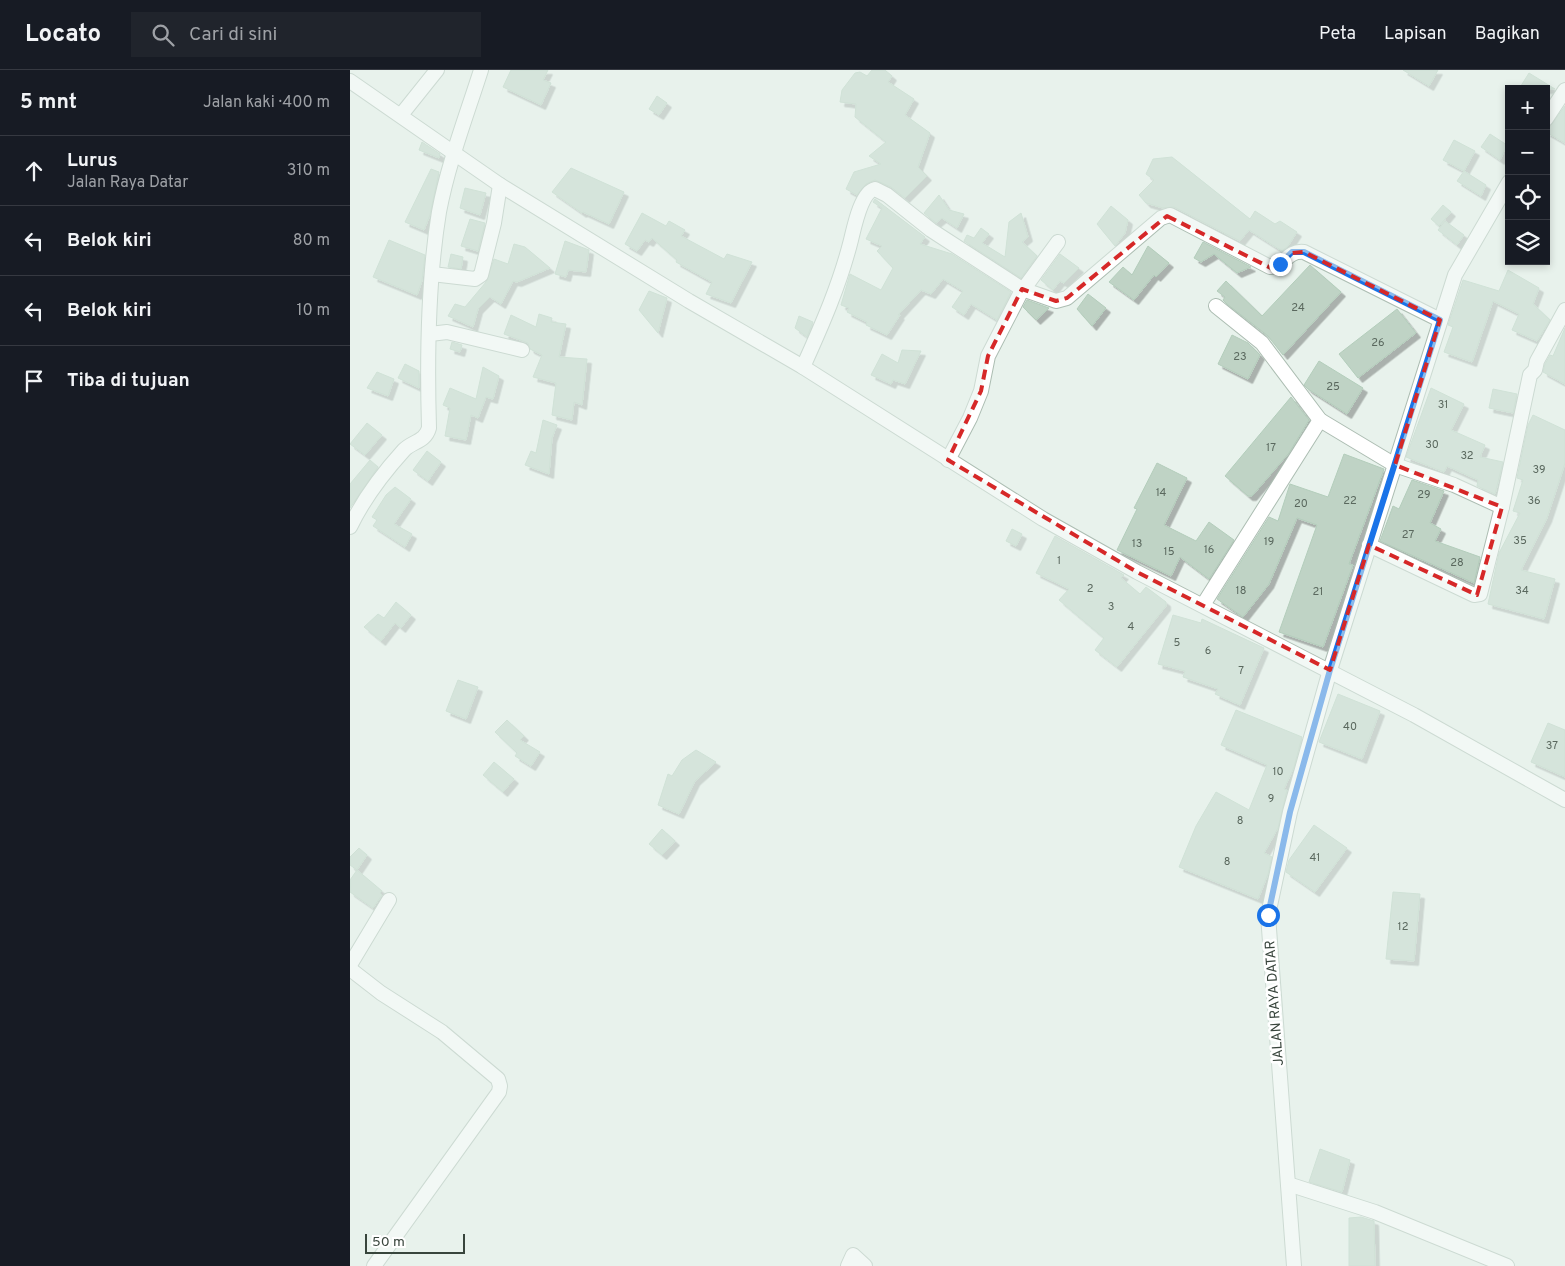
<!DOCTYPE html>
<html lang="id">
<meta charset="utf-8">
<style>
:root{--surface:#171b24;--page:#20242c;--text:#f1f3f6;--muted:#9ea1a6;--line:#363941}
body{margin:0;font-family:Overpass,sans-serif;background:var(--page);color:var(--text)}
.controls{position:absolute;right:15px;top:15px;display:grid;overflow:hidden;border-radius:0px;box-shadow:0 2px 8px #0003}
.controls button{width:45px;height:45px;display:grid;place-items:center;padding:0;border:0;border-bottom:1px solid var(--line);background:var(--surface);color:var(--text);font:25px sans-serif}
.scale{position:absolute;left:15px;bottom:12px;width:100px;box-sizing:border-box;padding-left:5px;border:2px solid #38453c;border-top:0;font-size:14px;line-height:18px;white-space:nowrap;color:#38453c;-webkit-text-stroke:4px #fff;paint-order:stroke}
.stop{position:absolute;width:15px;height:15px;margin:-11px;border:4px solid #1a73e8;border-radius:50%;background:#fff}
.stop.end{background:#1a73e8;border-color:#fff;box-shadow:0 1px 5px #0008}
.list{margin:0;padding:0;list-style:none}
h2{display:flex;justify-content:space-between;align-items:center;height:65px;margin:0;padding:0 20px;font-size:21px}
h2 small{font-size:16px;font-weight:400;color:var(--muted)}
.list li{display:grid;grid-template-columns:32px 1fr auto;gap:15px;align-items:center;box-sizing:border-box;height:70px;padding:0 20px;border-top:1px solid var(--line)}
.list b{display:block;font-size:19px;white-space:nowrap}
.list p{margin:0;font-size:16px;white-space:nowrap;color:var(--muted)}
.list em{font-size:16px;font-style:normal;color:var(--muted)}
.icon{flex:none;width:28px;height:28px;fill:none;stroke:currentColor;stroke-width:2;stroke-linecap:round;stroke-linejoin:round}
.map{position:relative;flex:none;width:1215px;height:1196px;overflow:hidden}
header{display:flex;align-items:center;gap:30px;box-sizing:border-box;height:70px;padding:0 25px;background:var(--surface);border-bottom:1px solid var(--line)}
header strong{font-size:24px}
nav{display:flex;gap:28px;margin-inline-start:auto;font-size:18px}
.search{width:350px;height:45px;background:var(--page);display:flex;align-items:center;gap:12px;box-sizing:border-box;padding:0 18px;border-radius:0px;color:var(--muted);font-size:19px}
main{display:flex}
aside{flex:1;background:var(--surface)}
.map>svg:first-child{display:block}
.building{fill:#bfd3c5;stroke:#b3cdbb;filter:url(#shadow)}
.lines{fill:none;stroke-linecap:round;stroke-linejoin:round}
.minor-casing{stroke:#acbdb2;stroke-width:16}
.minor{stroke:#fff;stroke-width:14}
.route{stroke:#1a73e8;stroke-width:6}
.marked{fill:none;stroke:#d62828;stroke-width:4;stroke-dasharray:10 6;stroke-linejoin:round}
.labels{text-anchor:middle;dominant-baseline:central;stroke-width:5;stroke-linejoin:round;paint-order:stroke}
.number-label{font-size:11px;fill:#5a685e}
.street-label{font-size:14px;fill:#38453c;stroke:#fff}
</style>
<header>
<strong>Locato</strong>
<div class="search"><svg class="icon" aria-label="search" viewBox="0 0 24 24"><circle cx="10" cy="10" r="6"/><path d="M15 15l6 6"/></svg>Cari di sini</div>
<nav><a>Peta</a><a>Lapisan</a><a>Bagikan</a></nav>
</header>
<main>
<aside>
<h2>5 mnt<small>Jalan kaki · 400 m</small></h2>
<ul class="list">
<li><svg class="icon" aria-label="ahead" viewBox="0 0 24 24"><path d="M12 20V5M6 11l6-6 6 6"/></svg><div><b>Lurus</b><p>Jalan Raya Datar</p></div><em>310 m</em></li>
<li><svg class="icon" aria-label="left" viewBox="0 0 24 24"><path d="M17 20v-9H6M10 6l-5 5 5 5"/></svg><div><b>Belok kiri</b></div><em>80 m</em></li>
<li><svg class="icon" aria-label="left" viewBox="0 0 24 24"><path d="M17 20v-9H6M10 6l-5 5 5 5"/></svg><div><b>Belok kiri</b></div><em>10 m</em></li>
<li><svg class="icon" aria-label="arrive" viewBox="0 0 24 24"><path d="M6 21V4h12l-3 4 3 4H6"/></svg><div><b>Tiba di tujuan</b></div></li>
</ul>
</aside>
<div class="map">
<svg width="1215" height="1196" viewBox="0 0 1215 1196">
<defs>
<filter id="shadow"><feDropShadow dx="4.5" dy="4.5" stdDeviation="0" flood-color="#0004"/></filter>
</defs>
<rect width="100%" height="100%" fill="#e8f2ec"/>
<g class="building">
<polygon points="161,0 198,0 193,10 201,13 191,35 153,17"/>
<polygon points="522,0 535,0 542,6 538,12 564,29 555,45 580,63 568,97 577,106 555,128 541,117 525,110 516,114 507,125 496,119 504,102 531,94 519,86 536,72 505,47 506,34 490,32 492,20 505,3 510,2 517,6"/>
<polygon points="1053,0 1088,0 1079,16"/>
<polygon points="1179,3 1205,19 1169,19"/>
<polygon points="307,26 317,33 309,45 299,39"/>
<polygon points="1215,36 1215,73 1196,62"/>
<polygon points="1140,64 1157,75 1150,90 1131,77"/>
<polygon points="1104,70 1125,81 1114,101 1093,90"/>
<polygon points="72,72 90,84 89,88 69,80"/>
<polygon points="822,87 900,149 905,141 925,154 930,151 947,162 938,176 932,181 899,160 890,171 824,137 813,138 796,133 789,125 804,110 796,104 803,89"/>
<polygon points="221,98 274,122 259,154 233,142 232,143 202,122"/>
<polygon points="81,99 89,102 80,145 74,160 55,152"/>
<polygon points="1114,101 1136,115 1131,126 1107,111"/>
<polygon points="115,118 136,123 130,145 110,138"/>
<polygon points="589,125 599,140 614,144 607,158 592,148 586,153 574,143"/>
<polygon points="525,129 575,167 570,174 602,184 661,222 647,250 621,234 614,245 602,237 613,221 593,209 581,224 571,220 548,245 550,245 537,265 516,255 517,252 497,242 499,238 491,235 500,204 531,220 543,198 527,181 532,176 516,169 532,138 523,132"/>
<polygon points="1093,135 1101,142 1089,156 1081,149"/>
<polygon points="761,136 778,150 775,163 765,176 747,154"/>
<polygon points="292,143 316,156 319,151 335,160 331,166 374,189 377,184 402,192 381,233 356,224 362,212 326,192 327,190 302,168 299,172 295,170 287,181 275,174"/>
<polygon points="671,143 678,167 672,172 687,186 671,208 614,171 617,165 624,168 631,158 639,164 632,173 655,187 659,152"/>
<polygon points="120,149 135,153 128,181 111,176"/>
<polygon points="1095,151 1114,165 1107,175 1088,160"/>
<polygon points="39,170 75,185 72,211 67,225 23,207"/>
<polygon points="215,171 239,180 236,202 218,200 216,207 205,204"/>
<polygon points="853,172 901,197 887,203 864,184 851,192 844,188"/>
<polygon points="164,174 175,177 200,198 167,212 163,211 151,234 140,227 128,239 123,257 98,246 105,234 115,237 136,212 144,189 158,194"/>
<polygon points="798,176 819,193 806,207 804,205 784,230 759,212 773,197 782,205"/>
<polygon points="101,184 113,187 111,199 98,197"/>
<polygon points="710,184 729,198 714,213 710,211 703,220 691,210"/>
<polygon points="960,195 991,222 933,285 918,266 877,234 873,230 875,227 867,221 876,211 912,246"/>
<polygon points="1158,200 1189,218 1183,234 1200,250 1187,271 1162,260 1169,244 1143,231 1122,292 1094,282 1103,257 1098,255 1113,210 1149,221"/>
<polygon points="299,221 317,228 308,263 289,240"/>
<polygon points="738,224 756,238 742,256 727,239"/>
<polygon points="677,230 699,238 686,250 673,237"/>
<polygon points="1047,239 1066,263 1008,308 989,284"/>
<polygon points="189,244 202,248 201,252 216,254 209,287 237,289 232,335 224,332 222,350 202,345 206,313 183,307 192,285 180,279 178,273 154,264 161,245 186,257"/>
<polygon points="449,246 463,252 457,267 445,258"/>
<polygon points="1215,258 1215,314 1193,302 1195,294 1200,285 1203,286"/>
<polygon points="882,265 898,273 910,285 898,309 868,294"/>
<polygon points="102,272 112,275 110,282 100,279"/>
<polygon points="552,280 571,281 555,314 543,310 541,314 521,305 532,284 548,293"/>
<polygon points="969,291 1013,318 997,344 958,319 954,315"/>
<polygon points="55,294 69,301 69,318 48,308"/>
<polygon points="133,297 149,306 143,329 136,327 128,348 121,345 116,370 95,366 100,338 93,335 100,318 126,329"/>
<polygon points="27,302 44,309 38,326 17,318"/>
<polygon points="1081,318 1114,334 1101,360 1135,375 1130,387 1153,392 1145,424 1127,416 1128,410 1097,396 1094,402 1056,387"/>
<polygon points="1143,319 1167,324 1163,343 1139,338"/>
<polygon points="941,327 959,350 939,383 902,426 898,426 875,406"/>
<polygon points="1183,345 1215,360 1215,393 1197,448 1171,500 1205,509 1194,549 1138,534 1149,483 1170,443 1163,441 1173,410 1167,408 1178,355"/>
<polygon points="193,350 207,355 202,368 199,404 175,395 181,381 186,383"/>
<polygon points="17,353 32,365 15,385 0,374"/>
<polygon points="77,381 91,392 78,411 63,400"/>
<polygon points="994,384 1034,399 999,494 1003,495 973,577 929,562 967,455 947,448 919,514 893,547 867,529 919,447 928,451 940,414 978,427"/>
<polygon points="20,390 28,397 0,438 0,414"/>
<polygon points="807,393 837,408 814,455 846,471 859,452 884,470 859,509 830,487 821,506 767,480 787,439 784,438"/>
<polygon points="1062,410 1094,421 1080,453 1091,459 1085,471 1130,487 1124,513 1030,471 1043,436 1049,439"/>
<polygon points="45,417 61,429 44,454 62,464 55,477 23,456 27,450 22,447 36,425"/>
<polygon points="662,459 672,464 666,476 656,471"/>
<polygon points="705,466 774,505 771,508 790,524 796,517 816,532 816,536 767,597 745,580 754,568 709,530 719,519 686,503"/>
<polygon points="46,532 61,545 51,558 45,553 31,571 14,557 28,544 34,548"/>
<polygon points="823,545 851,553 852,549 914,578 890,635 865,624 868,619 833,607 835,601 808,594"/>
<polygon points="108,610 128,617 116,649 96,641"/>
<polygon points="988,624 1030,641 1012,689 969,672"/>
<polygon points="886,640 952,667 944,697 934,719 937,720 928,758 914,783 922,787 918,804 908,829 829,797 846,756 866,722 899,740 917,695 871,675"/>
<polygon points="157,650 174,666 170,670 190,682 181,696 165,686 167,683 145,662"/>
<polygon points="1198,653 1215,660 1215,707 1181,692"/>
<polygon points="346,680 366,692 345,711 329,744 308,735 318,704 322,706 332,690"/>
<polygon points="144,692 164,709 153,722 133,705"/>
<polygon points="964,755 997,778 965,822 936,802 939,790"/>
<polygon points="312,759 325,771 312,785 299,774"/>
<polygon points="9,778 17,785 7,800 0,795 0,787"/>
<polygon points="7,800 32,821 30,823 32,825 23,838 0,822 0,810"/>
<polygon points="1043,822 1070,824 1064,891 1036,889"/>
<polygon points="970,1079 1000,1090 992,1122 959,1112"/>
<polygon points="1011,1147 1024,1151 1025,1196 999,1196 999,1148"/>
</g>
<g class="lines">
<g class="minor-casing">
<g id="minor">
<polyline points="0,11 150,115 339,231 453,297 693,449 787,502 1064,645 1215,730"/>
<polyline points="51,45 87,0"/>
<polyline points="1196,49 1215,20"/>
<polyline points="82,204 125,209 131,205 144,153 150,115"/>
<polyline points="866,236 912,273 970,350 1045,395 1104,415 1152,437"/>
<polyline points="80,264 97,262 172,280"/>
<path d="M 453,297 C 472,255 490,214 501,170 C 504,158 511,122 525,119 L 537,125 L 581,160 L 672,219 L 706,231 L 717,228 L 811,148 L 820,145 L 920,197 C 934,198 936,180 954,182 L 1090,250"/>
<polyline points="598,390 620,348 631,321 638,286 670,224 708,172"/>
<path d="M 0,457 C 13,430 34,402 54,380 C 63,371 75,372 79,358 C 77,290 78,209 89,142 C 98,94 116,47 131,0"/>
<polyline points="1019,475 1124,525 1130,524 1152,437 1180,305 1185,300 1187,291 1215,240"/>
<polyline points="853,535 970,350"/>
<polyline points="0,895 39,830"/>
<polyline points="0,899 31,923 92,962 148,1009 150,1016 149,1022 24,1196"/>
<polyline points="938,1114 1025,1142 1157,1196"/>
<polyline points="498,1196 503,1185 515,1196"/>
<polyline points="944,1196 918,845 940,742 980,600 1105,205 1159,112"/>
</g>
</g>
<use href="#minor" class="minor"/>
</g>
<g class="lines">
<polyline class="route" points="918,845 940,742 980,600 1090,250 954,182 942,182 930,194"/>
</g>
<path d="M0 0H1215V1196H0ZM 817,146 L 923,199 L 942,183 L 954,182 L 1090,250 L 1045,395 L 1152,437 L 1127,525 L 1019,475 L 980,600 L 787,502 L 598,390 L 631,321 L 638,286 L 672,219 L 706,231 L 717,228 Z" fill="#e8f2ec" fill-opacity=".55" fill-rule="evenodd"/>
<path class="marked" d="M 817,146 L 923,199 L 942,183 L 954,182 L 1090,250 L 1045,395 L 1152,437 L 1127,525 L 1019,475 L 980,600 L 787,502 L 598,390 L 631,321 L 638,286 L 672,219 L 706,231 L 717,228 Z"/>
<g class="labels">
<g class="number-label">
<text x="948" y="238">24</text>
<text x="1028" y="273">26</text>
<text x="890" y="287">23</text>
<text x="983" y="317">25</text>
<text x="1093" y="335">31</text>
<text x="1082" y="375">30</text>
<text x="921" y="378">17</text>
<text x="1117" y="386">32</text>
<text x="1189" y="400">39</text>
<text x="811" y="423">14</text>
<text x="1074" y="425">29</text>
<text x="1000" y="431">22</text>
<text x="1184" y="431">36</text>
<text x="951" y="434">20</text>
<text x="1058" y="465">27</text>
<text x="1170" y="471">35</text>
<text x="919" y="472">19</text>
<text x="787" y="474">13</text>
<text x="859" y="480">16</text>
<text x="819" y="482">15</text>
<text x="709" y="491">1</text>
<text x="1107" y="493">28</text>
<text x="740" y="519">2</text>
<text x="891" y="521">18</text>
<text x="1172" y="521">34</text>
<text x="968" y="522">21</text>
<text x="761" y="537">3</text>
<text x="781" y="557">4</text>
<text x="827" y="573">5</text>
<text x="858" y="581">6</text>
<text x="891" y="601">7</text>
<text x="1000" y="657">40</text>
<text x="1202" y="676">37</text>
<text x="928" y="702">10</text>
<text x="921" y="729">9</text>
<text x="890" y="751">8</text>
<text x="965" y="788">41</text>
<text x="877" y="792">8</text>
<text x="1053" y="857">12</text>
</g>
<g class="street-label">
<text transform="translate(925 933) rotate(-94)">JALAN RAYA DATAR</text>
</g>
</g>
</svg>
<div class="controls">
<button>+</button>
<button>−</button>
<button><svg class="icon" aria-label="locate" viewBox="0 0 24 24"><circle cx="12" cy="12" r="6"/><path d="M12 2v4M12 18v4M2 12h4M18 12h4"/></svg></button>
<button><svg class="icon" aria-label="layers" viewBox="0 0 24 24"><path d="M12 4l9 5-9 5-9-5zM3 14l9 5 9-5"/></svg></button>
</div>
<div class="scale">50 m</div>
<div class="stop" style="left:918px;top:845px"></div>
<div class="stop end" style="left:930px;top:194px"></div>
</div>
</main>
